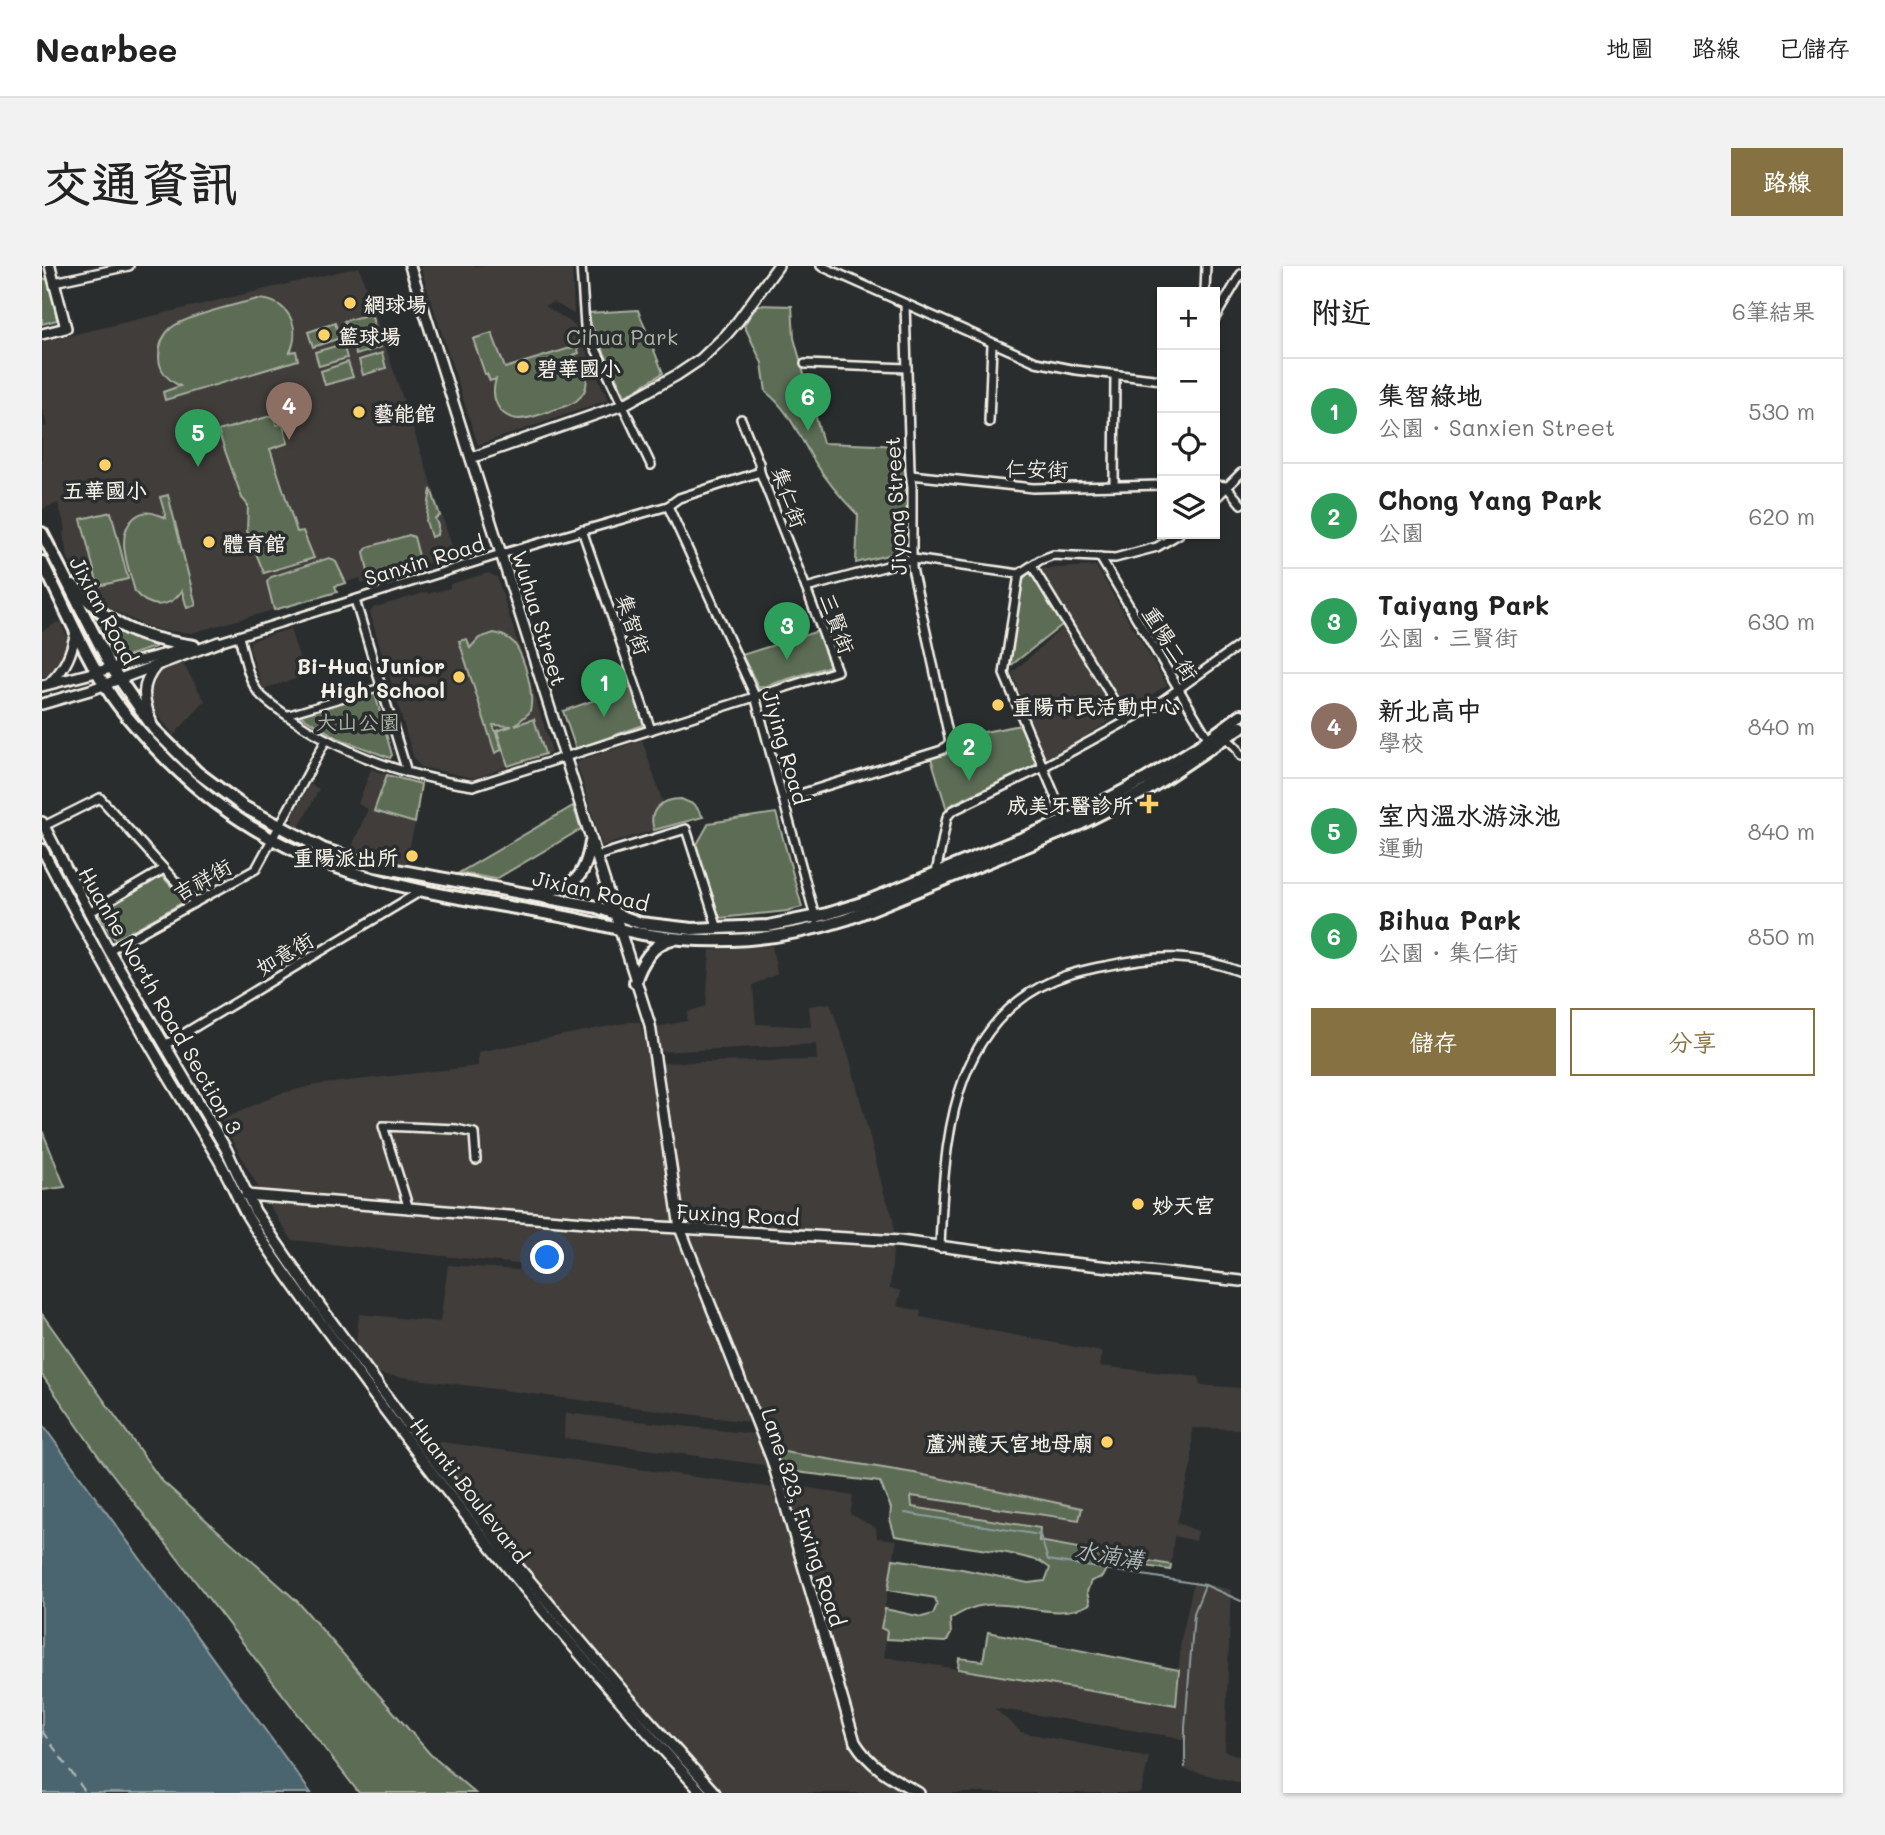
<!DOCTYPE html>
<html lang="zh-TW">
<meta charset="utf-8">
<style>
:root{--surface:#fff;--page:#f2f2f2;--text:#222;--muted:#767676;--line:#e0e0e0;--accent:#857141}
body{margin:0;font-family:Mali,"LXGW WenKai TC",sans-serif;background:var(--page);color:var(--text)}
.controls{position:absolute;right:21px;top:21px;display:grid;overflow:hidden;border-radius:0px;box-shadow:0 2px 5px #0004}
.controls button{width:63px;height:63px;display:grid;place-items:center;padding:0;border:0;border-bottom:2px solid var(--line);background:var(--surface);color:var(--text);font:35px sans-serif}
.you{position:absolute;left:506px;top:992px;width:24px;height:24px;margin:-18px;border:5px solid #fff;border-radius:50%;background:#1a73e8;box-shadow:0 0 0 10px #1a73e833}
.badge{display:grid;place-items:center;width:46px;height:46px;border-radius:50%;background:var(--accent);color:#fff;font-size:23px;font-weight:700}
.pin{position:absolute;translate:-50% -58px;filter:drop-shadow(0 2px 4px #0008)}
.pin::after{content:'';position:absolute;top:37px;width:24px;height:21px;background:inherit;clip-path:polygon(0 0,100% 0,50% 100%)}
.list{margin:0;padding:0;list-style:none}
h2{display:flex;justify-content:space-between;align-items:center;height:91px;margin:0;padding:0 28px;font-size:30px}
h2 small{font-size:23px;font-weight:400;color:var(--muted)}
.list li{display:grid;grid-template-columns:46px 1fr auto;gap:21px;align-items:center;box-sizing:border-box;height:105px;padding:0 28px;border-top:2px solid var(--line)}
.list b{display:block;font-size:26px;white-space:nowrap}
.list p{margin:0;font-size:23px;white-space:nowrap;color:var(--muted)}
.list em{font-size:23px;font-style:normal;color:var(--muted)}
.actions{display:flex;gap:14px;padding:21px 28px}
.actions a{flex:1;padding:16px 0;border:2px solid var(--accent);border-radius:0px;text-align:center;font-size:24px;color:var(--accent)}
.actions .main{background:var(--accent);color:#fff}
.icon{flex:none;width:38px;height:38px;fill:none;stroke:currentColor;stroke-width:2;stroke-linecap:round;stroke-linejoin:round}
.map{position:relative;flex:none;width:1199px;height:1527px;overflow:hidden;border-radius:0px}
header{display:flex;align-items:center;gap:42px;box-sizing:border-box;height:98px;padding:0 35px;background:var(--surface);border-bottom:2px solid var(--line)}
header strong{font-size:33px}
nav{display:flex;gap:38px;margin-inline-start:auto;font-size:24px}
.intro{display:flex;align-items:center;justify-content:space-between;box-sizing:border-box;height:168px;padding:0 42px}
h1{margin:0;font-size:49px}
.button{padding:18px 32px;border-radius:0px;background:var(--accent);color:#fff;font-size:24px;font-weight:700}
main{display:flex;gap:42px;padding:0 42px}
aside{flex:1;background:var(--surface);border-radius:0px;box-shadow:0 2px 5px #0004}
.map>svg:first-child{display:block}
.built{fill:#403e3b}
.green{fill:#5b6c55;stroke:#a8ae9e;stroke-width:2}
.water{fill:#4b656f;stroke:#8f9d9f;stroke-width:2}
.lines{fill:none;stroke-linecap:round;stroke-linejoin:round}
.stream{stroke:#8f9d9f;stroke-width:2}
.ferry{stroke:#b0b9b8;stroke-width:2;stroke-dasharray:9 7;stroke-linecap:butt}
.pedestrian-casing{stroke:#f4f1e8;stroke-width:10}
.minor-casing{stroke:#f4f1e8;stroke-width:12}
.tertiary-casing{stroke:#f4f1e8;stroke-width:14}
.secondary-casing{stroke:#f4f1e8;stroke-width:16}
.pedestrian{stroke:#2a2d2e;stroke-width:5}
.minor{stroke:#2a2d2e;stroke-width:7}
.tertiary{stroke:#2a2d2e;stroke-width:9}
.secondary{stroke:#2a2d2e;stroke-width:10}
.poi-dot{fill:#ffd166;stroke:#2a2d2e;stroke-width:2.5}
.labels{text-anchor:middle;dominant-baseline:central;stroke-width:7;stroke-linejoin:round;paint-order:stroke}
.poi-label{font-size:21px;font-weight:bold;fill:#f4f1e8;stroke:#2a2d2e;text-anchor:start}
.park-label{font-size:21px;fill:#afb5a6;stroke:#2a2d2e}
.street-label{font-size:21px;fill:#f4f1e8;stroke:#2a2d2e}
.water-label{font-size:23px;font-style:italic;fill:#b0b9b8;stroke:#2a2d2e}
</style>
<header>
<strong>Nearbee</strong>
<nav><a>地圖</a><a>路線</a><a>已儲存</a></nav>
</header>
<div class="intro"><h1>交通資訊</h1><a class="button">路線</a></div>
<main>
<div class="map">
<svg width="1199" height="1527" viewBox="0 0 1199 1527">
<rect width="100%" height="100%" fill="#2a2d2e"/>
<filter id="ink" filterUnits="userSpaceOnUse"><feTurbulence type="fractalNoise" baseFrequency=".0143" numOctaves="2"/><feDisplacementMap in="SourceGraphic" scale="14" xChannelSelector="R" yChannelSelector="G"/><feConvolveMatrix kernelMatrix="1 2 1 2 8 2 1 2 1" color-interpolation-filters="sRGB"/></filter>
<g filter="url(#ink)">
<g class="built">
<polygon points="378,0 530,0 532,48 511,36 503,40 533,59 566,134 436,179"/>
<polygon points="317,1 413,289 320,318 318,312 294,319 295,326 149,367 118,364 103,360 69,343 43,321 26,292 21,267 24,264 16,237 0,243 0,161 5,160 0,142 0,76"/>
<polygon points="1054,300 1125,419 1004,495 970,407 1029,354 998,303"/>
<polygon points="446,307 455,311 509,482 508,487 432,512 379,501 372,493 347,409 358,406 356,398 344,401 328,347 331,342 385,326 386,328 408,322 408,318"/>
<polygon points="18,355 27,376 27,385 12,407 0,411 0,365"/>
<polygon points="248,363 263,410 221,423 207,381 208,375"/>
<polygon points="140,396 163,435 132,469 108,440 105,427 108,414 115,405"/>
<polygon points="600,474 621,537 612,544 609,558 612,564 560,580 535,498 538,494"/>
<polygon points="329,503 345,509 332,545 373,557 364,598 309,583 326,543 316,538"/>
<polygon points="268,518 277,523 257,562 252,559 250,552"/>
<polygon points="730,680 735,708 711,719 714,758 769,761 767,740 788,737 808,794 842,927 851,951 852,970 848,1022 859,1025 855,1040 879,1045 878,1051 1060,1086 1058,1100 1157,1111 1158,1119 1199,1122 1199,1163 1150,1162 1150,1196 1135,1257 1156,1265 1154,1275 1132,1270 1129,1299 996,1275 998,1262 869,1241 869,1230 1037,1254 1039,1242 872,1207 731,1184 742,1217 811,1230 808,1248 834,1262 835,1272 855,1274 839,1362 845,1365 842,1391 1134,1439 1139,1374 1152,1315 1189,1324 1183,1485 1199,1491 1199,1517 1141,1503 1145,1475 1133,1471 952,1442 979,1466 1107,1491 1099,1527 678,1527 557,1390 455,1266 385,1174 733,1222 722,1199 522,1172 523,1147 711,1168 707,1156 336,1108 314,1079 317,1048 398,1056 406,999 476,1004 477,998 250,974 221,930 179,854 237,828 273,819 436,800 436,786 588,756 598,756 608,797 775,794 774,778 615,786 610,762 645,755 646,746 664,740 668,684"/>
</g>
<g class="green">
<polygon points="7,12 15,54 0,58 0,14"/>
<path d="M 216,33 C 246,34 260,61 248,86 L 254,85 L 256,94 L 123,134 L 121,126 L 138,120 C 126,114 117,104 117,91 C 117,80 121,69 129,62 C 142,51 199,37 216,33 Z"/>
<path d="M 716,39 L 750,40 L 752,72 L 781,177 L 863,180 L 866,284 L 814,297 L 816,249 C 799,232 784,214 771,193 C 756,168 747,144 724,126 L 720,97 L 702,59 Z"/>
<polygon points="596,44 621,107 583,130 550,61 546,47"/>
<polygon points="329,48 333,61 307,69 302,55"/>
<polygon points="293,57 298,72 271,81 266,66"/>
<polygon points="335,67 339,81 314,89 309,74"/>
<path d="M 450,67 L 463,102 L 535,80 L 537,87 L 531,89 C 546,100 551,122 534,135 C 527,140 517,142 509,145 C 499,148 488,153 477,153 C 456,152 448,131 454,113 L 448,115 L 445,108 L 443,108 L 431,73 Z"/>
<polygon points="301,78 305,92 277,100 273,86"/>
<polygon points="340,87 344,102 321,109 317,94"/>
<polygon points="306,96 311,111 283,119 279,105"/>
<polygon points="232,149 234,159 241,158 246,177 228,183 255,266 261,265 272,292 222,307 205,265 206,239 200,232 176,165"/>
<polygon points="389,223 398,250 393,252 396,260 395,269 389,271 384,255"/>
<path d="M 126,229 L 154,339 L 145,342 L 140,325 C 127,343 107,343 93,326 C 88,304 71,269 93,251 C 103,243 113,247 124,252 L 118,231 Z"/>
<polygon points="69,246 86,313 56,320 39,253"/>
<polygon points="367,269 372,271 379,298 332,313 330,305 326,306 322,286 326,281"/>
<polygon points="287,292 294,296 304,317 293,320 295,326 232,344 225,316 229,311"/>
<polygon points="987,307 990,308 1020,359 967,401 980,314"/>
<path d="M 55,350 C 72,365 90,373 112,377 L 113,381 L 78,392 L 73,391 L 52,352 Z"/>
<polygon points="776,365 788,400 717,422 700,389"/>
<path d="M 452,367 C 460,368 466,371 472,377 C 482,390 494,431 487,447 L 473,459 L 492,453 L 503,488 L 466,500 L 455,465 L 470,460 L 451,459 L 460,484 L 453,487 L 417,375 L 425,373 L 428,382 L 437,372 Z"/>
<polygon points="590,421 604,458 534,483 521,445"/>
<polygon points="333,428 350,489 348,492 296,472 256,448"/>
<polygon points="979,459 994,496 992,500 912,537 905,544 889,492 905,488 912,482 920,485 927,469"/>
<polygon points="345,509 379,518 373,557 332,545"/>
<path d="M 639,533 L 653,539 L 661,551 L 612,564 C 605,544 620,533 639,533 Z"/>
<polygon points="531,540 539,563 454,613 417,607"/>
<polygon points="734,547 760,641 745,645 678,652 654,580 667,557"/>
<polygon points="118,608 143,635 73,674 55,645"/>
<polygon points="0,864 23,921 0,924"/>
<polygon points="0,1048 119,1214 256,1336 388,1488 433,1527 317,1527 58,1192 0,1109"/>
<path d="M 730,1184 L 872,1207 L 1040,1242 L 1037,1254 L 869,1230 L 870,1241 L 998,1262 L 997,1275 L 1129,1299 L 1128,1304 L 1069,1294 L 1060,1311 L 1049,1315 L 1045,1326 L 1048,1338 C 1016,1356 977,1335 944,1339 C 930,1340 920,1346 908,1353 L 909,1368 L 904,1376 L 844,1373 L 845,1365 L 839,1362 L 843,1343 L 880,1351 L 891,1348 L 895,1339 L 893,1332 L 846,1324 L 851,1293 L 920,1303 L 986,1317 L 1003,1315 L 1008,1302 L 998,1295 L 965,1287 L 853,1270 L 848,1253 L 849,1242 L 838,1216 L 737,1204 Z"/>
<polygon points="946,1366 1137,1404 1134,1439 916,1403 917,1392 941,1395"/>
</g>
<polygon class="water" points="0,1158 269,1527 0,1527"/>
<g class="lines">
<g class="stream">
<polyline points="863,1247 998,1269 1006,1294 1163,1319 1199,1335"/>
<polyline points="1143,1501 1143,1461 1152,1347 1163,1319"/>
</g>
<polyline class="ferry" points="0,1465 44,1527"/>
<g class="pedestrian-casing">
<polyline id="pedestrian" points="244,449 339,421"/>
</g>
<g class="minor-casing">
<g id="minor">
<polyline points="539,0 543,60 609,199"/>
<polyline points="779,0 994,96 1034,104 1120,114"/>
<polyline points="12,16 87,0"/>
<polyline points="1163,26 1164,0"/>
<polyline points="1173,52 1199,8"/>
<polyline points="763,98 865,102"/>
<polyline points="699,153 717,197 718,206 764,322"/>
<polyline points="947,156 950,78"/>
<polyline points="869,209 991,222 1120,219"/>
<polyline points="1173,219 1184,220 1199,238"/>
<polyline points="1072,220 1073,109"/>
<polyline points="1173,233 1199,207"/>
<polyline points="626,240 713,430 774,654"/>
<polyline points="540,264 609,464"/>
<polyline points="1058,291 1169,477"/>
<polyline points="990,300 1085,456"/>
<polyline points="313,334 365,506"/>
<path d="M 197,371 C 202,388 205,411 216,426 C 225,437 239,445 250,453 C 305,489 366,511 431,520 L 795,405 L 764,322 L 871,293 L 977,308"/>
<polyline points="177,376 459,288 626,240 637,232 718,206"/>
<polyline points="1182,470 1194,481 1199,490"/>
<polyline points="742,533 900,484 908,476 870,302 870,221 868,204 863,38"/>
<polyline points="1025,558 962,408 977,308 998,294 1011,289 1073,292 1115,281 1137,268"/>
<polyline points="2,560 58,532 153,637"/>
<polyline points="555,590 644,563 676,663"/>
<polyline points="894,607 905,551 910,545 1001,501 1114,439 1199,378"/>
<polyline points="47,647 122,603"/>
<polyline points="67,684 214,603 284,474"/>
<polyline points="123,779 379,625"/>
<polyline points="367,943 341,860 414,863 432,867 434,894"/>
<path d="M 898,982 C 902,882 906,760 1012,714 C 1028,707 1047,703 1063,700 C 1113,689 1151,687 1199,706"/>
</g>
</g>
<g class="tertiary-casing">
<g id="tertiary">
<path d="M 368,0 L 608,759 L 638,962 L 730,1194 L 813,1476 C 829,1502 852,1513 877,1527"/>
<polyline points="0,68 24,62 8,0"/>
<polyline points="429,192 581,139 635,109 659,93 684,69 696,55 736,0"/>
<path d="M 8,417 C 24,402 30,386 34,365"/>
<polyline points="0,420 151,381"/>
<polyline points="0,438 48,424 177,376"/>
<path d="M 109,455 C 101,433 98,419 114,400"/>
<polyline points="0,556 67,684 184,883 213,945 278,1040 384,1184 467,1290 585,1430 673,1527"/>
<path d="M 0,583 C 54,687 111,787 172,886 C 185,906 193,928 204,948 C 236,1001 278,1054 314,1105 C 421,1252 538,1393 660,1527"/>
<polyline points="204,929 568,958 858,975 1003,994 1199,1015"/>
</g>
</g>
<g class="secondary-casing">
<g id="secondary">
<polyline points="0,267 69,401 112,463 155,506 202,541 281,583 333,600 555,641 598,657 650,663 726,660 785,648 826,635 1030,552 1104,513 1157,480 1199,449"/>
<path d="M 0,296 C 23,341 43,390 71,432 C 87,455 108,477 127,496 C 244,612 365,622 518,650 C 546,655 573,663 601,668 C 672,680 737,675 805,653 L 1034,560 L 1105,524 L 1199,461"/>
<path d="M 31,319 C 70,362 96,372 152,380"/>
<path d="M 495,627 C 532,622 543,613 549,576"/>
<path d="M 593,716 C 599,697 611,677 630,673"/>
</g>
</g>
<use href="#pedestrian" class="pedestrian"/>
<use href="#minor" class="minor"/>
<use href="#tertiary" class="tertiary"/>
<use href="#secondary" class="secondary"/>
</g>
</g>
<g class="poi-dot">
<circle cx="308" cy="37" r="7"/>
<circle cx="282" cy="69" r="7"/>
<circle cx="481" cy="101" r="7"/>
<circle cx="317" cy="146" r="7"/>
<circle cx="63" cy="199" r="7"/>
<circle cx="167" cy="276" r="7"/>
<circle cx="417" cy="411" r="7"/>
<circle cx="956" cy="439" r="7"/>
<path d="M1103.5 527.5h7v7h7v7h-7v7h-7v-7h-7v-7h7z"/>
<circle cx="370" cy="590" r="7"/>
<circle cx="1096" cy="938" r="7"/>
<circle cx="1065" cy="1176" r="7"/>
</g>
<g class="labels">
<g class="poi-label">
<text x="322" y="37">網球場</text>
<text x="296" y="69">籃球場</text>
<text x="495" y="101">碧華國小</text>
<text x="331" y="146">藝能館</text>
<text x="63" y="223" text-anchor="middle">五華國小</text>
<text x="181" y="276">體育館</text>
<text x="403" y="399" text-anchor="end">Bi-Hua Junior<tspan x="403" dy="24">High School</tspan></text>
<text x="970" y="439">重陽市民活動中心</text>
<text x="1091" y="538" text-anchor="end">成美牙醫診所</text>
<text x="356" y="590" text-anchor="end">重陽派出所</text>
<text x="1110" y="938">妙天宮</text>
<text x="1051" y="1176" text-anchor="end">蘆洲護天宮地母廟</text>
</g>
<g class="park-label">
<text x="580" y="70">Cihua Park</text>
<text x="316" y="455">大山公園</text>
</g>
<g class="street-label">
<text transform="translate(995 202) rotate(1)">仁安街</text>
<text transform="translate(748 231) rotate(70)">集仁街</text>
<text transform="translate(853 240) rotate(-93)">Jiyong Street</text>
<text transform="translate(382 294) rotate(-17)">Sanxin Road</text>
<text transform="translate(62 344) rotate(62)">Jixian Road</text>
<text transform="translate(498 352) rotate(73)">Wuhua Street</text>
<text transform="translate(796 357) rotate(70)">三賢街</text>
<text transform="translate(592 358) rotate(71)">集智街</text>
<text transform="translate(1129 377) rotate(58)">重陽二街</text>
<text transform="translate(744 481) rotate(74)">Jiying Road</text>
<text transform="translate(160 613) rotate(-29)">吉祥街</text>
<text transform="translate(549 624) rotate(13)">Jixian Road</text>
<text transform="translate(242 687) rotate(-31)">如意街</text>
<text transform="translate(119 734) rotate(60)">Huanhe North Road Section 3</text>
<text transform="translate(696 948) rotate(3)">Fuxing Road</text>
<text transform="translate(428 1224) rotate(52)">Huanti Boulevard</text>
<text transform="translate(762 1251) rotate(72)">Lane 323, Fuxing Road</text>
</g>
<g class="water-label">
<text transform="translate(1067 1288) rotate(9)">水湳溝</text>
</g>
</g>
</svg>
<div class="controls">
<button>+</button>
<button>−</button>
<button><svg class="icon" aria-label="locate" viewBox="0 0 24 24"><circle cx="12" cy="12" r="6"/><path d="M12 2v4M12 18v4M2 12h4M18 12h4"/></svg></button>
<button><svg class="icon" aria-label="layers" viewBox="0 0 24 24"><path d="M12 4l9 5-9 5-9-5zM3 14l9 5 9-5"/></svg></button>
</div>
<div class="you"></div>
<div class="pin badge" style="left:562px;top:451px;background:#2e9e5b">1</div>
<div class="pin badge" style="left:927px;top:515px;background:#2e9e5b">2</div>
<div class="pin badge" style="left:745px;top:394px;background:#2e9e5b">3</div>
<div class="pin badge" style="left:247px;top:174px;background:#8d6e63">4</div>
<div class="pin badge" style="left:156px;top:201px;background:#2e9e5b">5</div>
<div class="pin badge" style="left:766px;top:165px;background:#2e9e5b">6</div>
</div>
<aside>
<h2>附近<small>6筆結果</small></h2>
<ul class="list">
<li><span class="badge" style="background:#2e9e5b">1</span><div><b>集智綠地</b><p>公園 · Sanxien Street</p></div><em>530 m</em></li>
<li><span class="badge" style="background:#2e9e5b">2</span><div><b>Chong Yang Park</b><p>公園</p></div><em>620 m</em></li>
<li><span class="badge" style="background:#2e9e5b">3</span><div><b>Taiyang Park</b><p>公園 · 三賢街</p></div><em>630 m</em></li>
<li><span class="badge" style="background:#8d6e63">4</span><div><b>新北高中</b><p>學校</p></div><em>840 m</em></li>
<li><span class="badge" style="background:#2e9e5b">5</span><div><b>室內溫水游泳池</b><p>運動</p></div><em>840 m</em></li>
<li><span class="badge" style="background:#2e9e5b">6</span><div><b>Bihua Park</b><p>公園 · 集仁街</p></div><em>850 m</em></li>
</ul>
<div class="actions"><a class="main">儲存</a><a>分享</a></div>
</aside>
</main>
